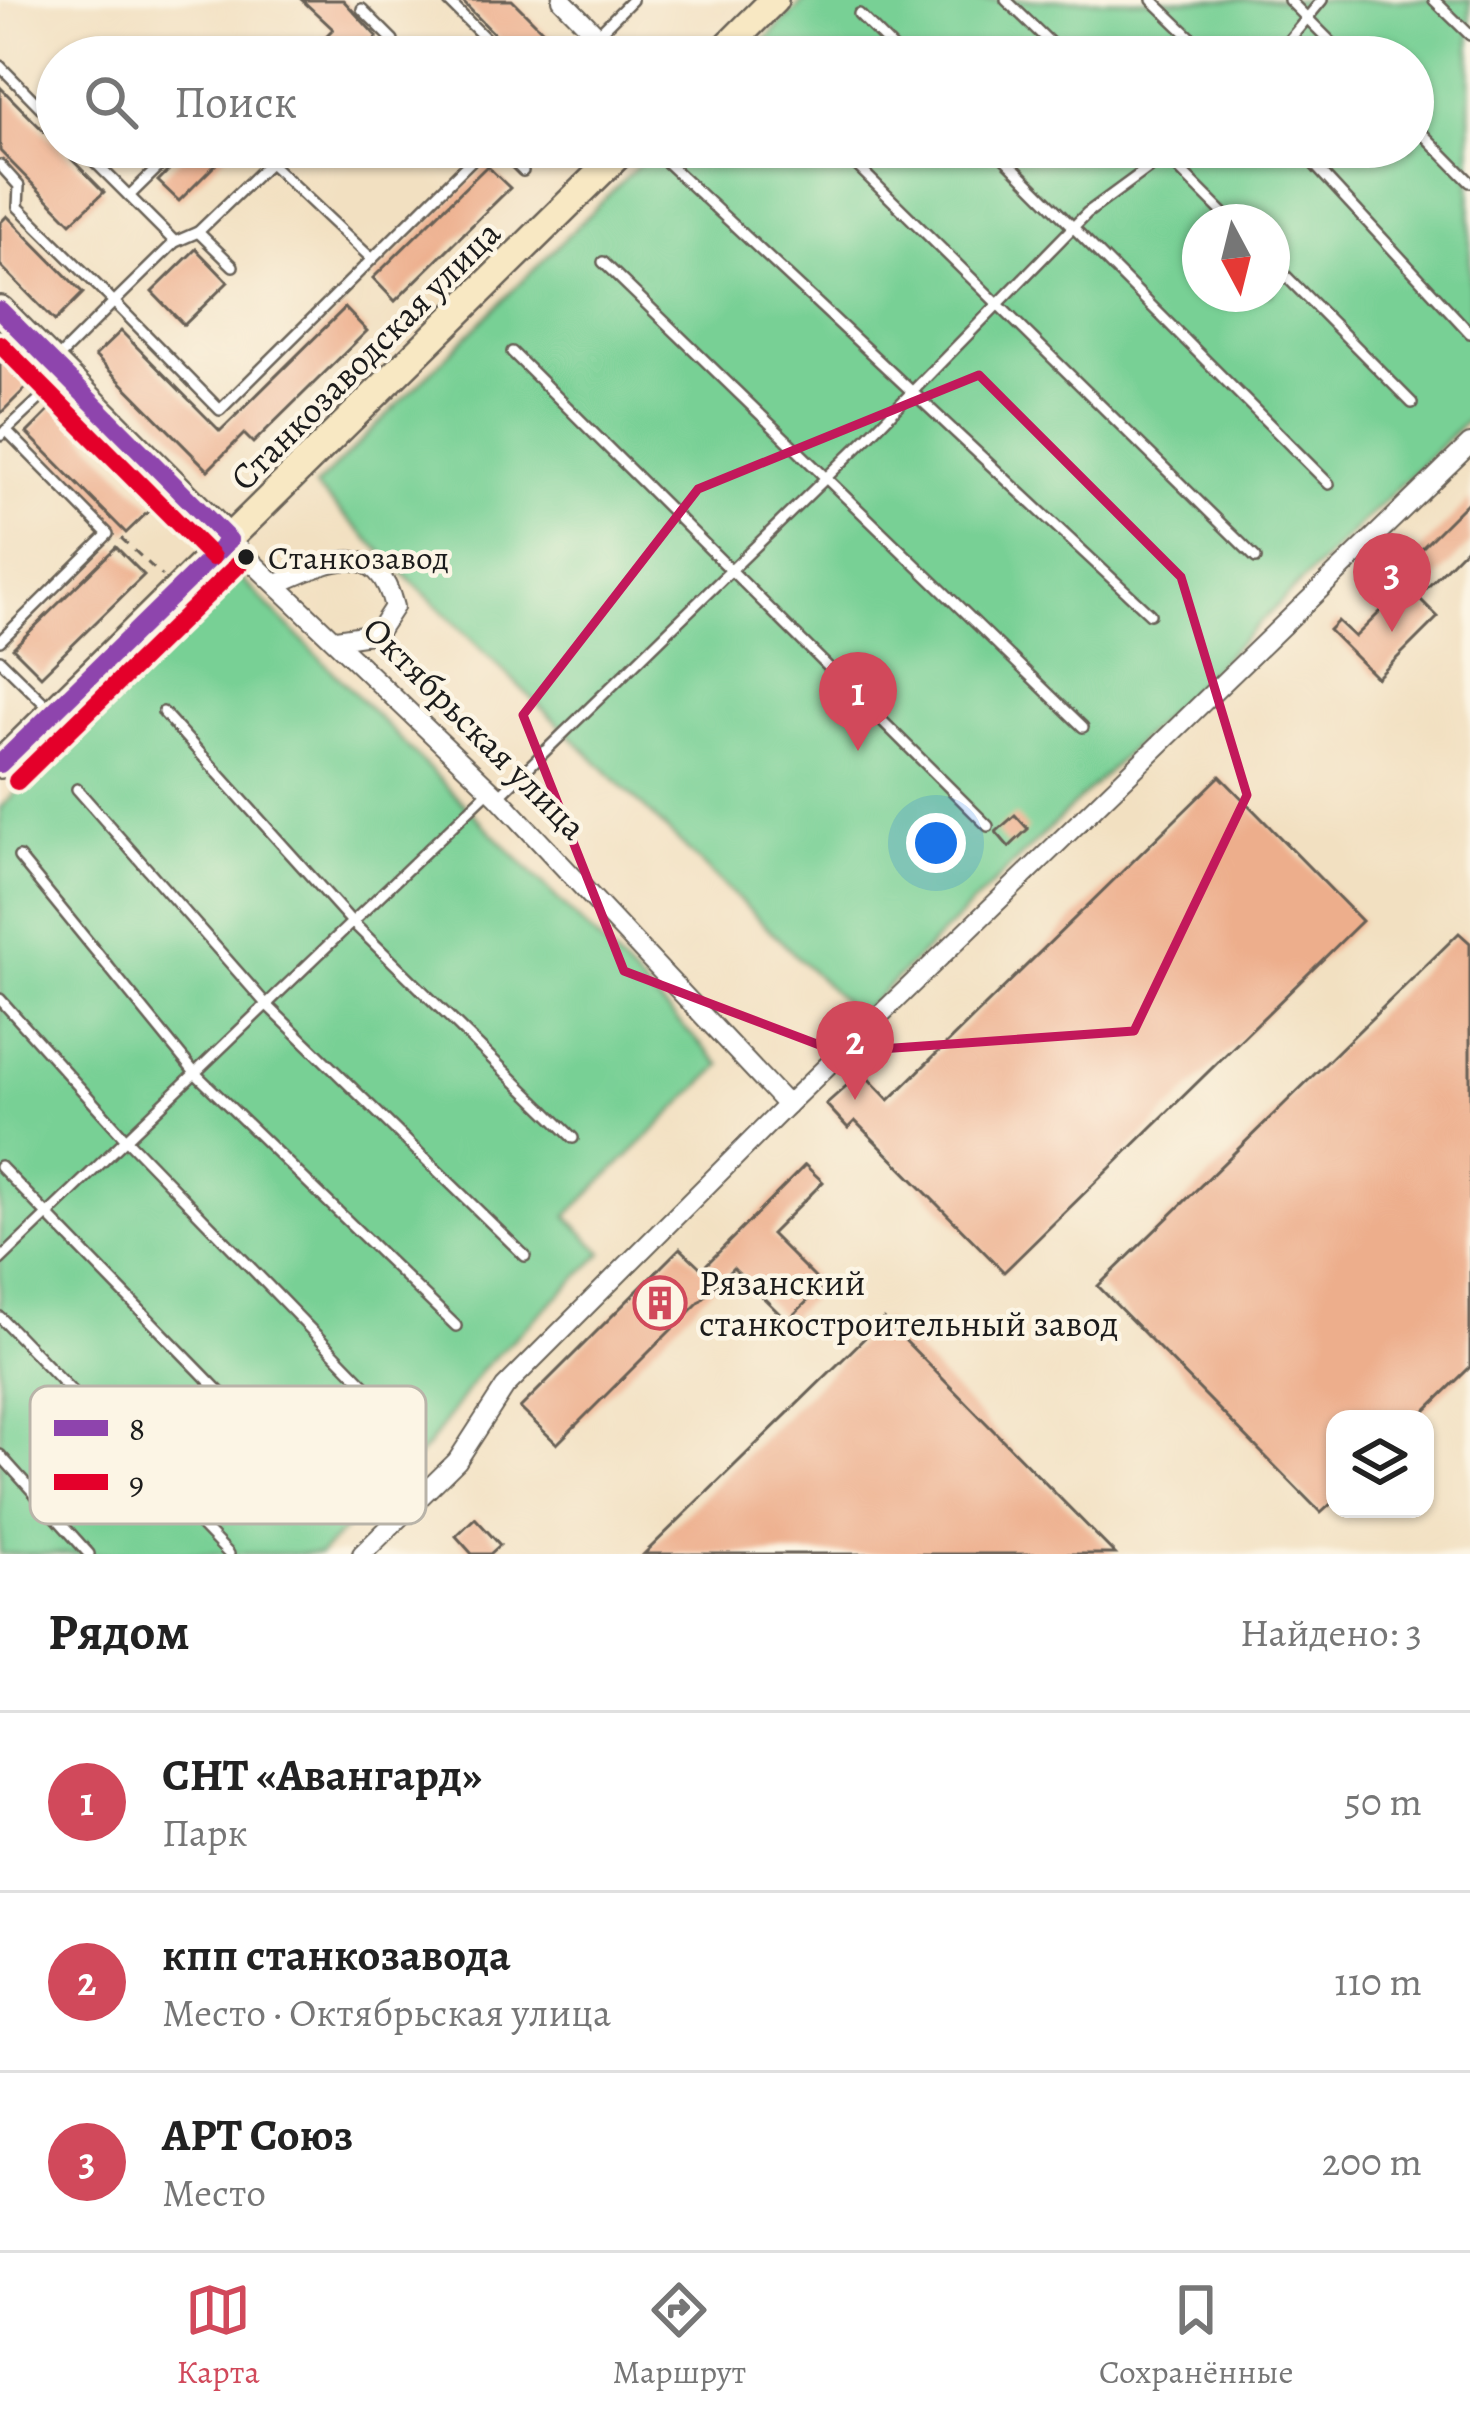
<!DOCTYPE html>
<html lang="ru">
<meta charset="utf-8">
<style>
:root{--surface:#fff;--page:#f6f6f6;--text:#222;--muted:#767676;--line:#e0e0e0;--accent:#d1495b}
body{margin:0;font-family:Alegreya,serif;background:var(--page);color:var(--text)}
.controls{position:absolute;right:36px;bottom:36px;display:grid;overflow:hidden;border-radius:24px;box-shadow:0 3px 9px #0004}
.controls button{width:108px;height:108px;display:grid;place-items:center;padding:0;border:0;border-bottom:3px solid var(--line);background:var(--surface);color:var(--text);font:60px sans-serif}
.compass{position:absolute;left:1182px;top:204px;width:108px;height:108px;border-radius:50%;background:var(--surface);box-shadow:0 3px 9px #0004;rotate:173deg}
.you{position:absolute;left:936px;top:843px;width:42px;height:42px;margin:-30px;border:9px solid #fff;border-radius:50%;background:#1a73e8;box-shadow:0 0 0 18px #1a73e833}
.badge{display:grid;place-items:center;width:78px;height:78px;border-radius:50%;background:var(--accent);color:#fff;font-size:39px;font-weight:700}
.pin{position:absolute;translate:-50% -99px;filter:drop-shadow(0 3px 6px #0008)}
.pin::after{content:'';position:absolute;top:63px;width:42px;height:36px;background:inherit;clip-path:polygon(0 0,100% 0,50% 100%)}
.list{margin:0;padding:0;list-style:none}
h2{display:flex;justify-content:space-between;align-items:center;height:156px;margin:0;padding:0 48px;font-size:51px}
h2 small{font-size:39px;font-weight:400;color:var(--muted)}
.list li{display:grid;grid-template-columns:78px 1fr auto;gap:36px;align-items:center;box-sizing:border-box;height:180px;padding:0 48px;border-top:3px solid var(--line)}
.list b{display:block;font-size:45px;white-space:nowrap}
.list p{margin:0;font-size:39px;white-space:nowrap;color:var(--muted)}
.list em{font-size:39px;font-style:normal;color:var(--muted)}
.icon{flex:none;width:66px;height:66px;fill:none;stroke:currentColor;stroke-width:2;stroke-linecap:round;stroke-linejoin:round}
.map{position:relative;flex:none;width:1470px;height:1554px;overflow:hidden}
.search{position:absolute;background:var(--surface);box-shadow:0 3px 9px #0004;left:36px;right:36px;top:36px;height:132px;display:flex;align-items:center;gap:30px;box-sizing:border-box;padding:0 42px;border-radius:66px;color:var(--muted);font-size:45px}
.sheet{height:696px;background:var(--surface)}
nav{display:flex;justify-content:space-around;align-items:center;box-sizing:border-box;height:168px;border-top:3px solid var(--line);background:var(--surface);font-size:33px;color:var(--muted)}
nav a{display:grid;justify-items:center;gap:6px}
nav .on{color:var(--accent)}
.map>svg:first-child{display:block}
.green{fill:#78d095;stroke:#4a7658;stroke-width:3;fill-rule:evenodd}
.building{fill:#edae8c}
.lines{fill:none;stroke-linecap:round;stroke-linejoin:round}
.lane-casing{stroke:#676156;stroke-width:14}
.street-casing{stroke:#676156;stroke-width:22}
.secondary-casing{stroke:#676156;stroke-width:32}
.path{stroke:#676156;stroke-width:3;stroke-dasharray:9 9;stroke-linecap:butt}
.lane{stroke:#fff;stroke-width:9}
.street{stroke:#fff;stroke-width:18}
.secondary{stroke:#f8e8c3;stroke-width:27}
.bus-1-casing{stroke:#fcf5e5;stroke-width:27}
.bus-2-casing{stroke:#fcf5e5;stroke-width:27}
.bus-1{stroke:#8e44ad;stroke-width:18}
.bus-2{stroke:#e4002b;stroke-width:18}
.marked{fill:none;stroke:#c2185b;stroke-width:9;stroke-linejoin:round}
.bus-dot{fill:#1c1c1c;stroke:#fcf5e5;stroke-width:4.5}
.labels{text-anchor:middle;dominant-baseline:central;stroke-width:9;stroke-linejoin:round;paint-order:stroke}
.bus-label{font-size:33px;fill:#1c1c1c;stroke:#fcf5e5;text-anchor:start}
.street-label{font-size:36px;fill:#1c1c1c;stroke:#fcf5e5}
.poi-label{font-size:36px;fill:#1c1c1c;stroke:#fcf5e5;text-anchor:start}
.key{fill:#fcf5e5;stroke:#b9b4a9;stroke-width:3}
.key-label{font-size:33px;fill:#1c1c1c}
</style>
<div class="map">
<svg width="1470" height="1554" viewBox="0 0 1470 1554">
<rect width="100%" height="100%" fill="#fcf5e5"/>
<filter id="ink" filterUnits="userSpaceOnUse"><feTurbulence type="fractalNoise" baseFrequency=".00833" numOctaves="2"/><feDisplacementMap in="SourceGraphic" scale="24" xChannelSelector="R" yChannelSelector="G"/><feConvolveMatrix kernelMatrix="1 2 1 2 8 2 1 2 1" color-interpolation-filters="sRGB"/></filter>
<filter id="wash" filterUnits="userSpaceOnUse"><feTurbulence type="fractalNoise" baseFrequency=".004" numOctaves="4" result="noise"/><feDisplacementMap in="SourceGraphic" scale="48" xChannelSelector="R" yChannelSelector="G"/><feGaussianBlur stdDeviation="2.7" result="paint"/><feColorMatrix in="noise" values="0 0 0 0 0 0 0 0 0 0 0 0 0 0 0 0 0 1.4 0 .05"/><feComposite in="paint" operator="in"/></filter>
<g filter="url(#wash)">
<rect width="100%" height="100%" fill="#f2e0c1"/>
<g class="green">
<path d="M 805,0 L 1470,0 L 1470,417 L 858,1016 L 315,487 L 657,147 L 1413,147 L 1413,57 L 748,57 ZM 1200,222 L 1272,222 L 1272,294 L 1200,294 Z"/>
<polygon points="237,574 721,1065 567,1216 603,1253 482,1369 428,1446 320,1554 0,1554 0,808"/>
</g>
<g id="blocks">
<g class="building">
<polygon points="302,0 343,0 377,37 357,57 305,57 333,29"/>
<polygon points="461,0 512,0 552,40 535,57 517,57"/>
<polygon points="0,87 104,192 71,223 0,151"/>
<polygon points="192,147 233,147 179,201 158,181"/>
<polygon points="487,166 510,188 395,301 373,278"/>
<polygon points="7,216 83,293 55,321 0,265 0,223"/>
<polygon points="196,249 228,282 184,325 152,292"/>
<polygon points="345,308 367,331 253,443 244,434 208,470 95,356 121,331 220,431"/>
<polygon points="0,351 32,382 0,414"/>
<polygon points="54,406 153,507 126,533 27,433"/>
<polygon points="1470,500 1470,544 1418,597 1438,617 1377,678 1329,630 1338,621 1355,637 1387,605 1376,594"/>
<polygon points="116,547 144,575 41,676 13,648"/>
<polygon points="1220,776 1362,921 1004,1272 855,1121 848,1128 826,1104 862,1072 889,1100"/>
<polygon points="1015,815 1028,829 1009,847 996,832"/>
<polygon points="1459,933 1470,943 1470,1367 1417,1419 1335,1419 1335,1500 1321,1513 1098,1286"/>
<polygon points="805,1165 823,1182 771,1234 823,1286 787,1321 733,1268 557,1444 520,1408 680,1248 702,1269"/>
<polygon points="884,1319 1115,1554 644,1554"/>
<polygon points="475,1518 500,1545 490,1554 472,1554 456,1536"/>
</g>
</g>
</g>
<g filter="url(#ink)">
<use href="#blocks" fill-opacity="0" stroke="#676156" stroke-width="3"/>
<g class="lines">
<g class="lane-casing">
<g id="lane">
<polyline points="447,0 504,57"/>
<polyline points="1006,0 1065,57"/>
<polyline points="1152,0 1211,57"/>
<polyline points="1289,0 1346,57"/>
<polyline points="1434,0 1470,35"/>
<polyline points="362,9 393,40 376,57"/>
<polyline points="859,14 902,57"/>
<polyline points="575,57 632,0"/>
<polyline points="1275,57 1322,0"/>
<polyline points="0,66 57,124"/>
<polyline points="1413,124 1470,182"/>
<polyline points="80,147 175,242"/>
<polyline points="499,147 523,171"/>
<polyline points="838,147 1256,558"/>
<polyline points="993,147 1329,484"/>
<polyline points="1157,147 1232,222"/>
<polyline points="1298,147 1470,333"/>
<polyline points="663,159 1150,614"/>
<polyline points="270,163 372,259"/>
<polyline points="0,165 19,186 18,207 114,302 175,242 198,232 286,147"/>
<polyline points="129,196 179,147"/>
<polyline points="198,232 233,266"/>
<polyline points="603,262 1083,727"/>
<polyline points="1272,262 1412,403"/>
<polyline points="512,352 988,826"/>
<polyline points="56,360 114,302 220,410 485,147"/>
<polyline points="0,436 62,378"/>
<polyline points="0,641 108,534 6,430"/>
<polyline points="0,660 52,711"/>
<polyline points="163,712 352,922 573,1138"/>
<polyline points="77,789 266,1004 525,1256"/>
<polyline points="498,797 869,436 1087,213 1177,147"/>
<polyline points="19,857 195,1073 456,1326"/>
<polyline points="0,999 126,1139 387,1408"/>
<polyline points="0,1166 317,1492"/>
<polyline points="0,1260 490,790"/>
<polyline points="0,1317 229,1554"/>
<polyline points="0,1455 89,1554"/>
</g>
</g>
<g class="street-casing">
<g id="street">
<polyline points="562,0 618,57"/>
<polyline points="229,540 498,797 787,1105"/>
<path d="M 277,584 C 326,563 377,535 394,607 L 377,633 L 336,639"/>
<polyline points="362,1554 457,1461 505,1387 787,1105 1470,444"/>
</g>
</g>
<g class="secondary-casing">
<g id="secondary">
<polyline points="717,57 774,0"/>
<polyline points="0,310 229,540"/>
<polyline points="0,764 626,147"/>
</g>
</g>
<polyline class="path" points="121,538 162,576"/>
<use href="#lane" class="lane"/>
<use href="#street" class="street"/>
<use href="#secondary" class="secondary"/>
<g class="bus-1-casing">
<g id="bus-1">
<polyline points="0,310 229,540"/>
<polyline points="0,764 229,540"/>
</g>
</g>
<g class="bus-2-casing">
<g id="bus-2">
<polyline points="0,344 212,557"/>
<polyline points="17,781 246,557"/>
</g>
</g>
<use href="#bus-1" class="bus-1"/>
<use href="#bus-2" class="bus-2"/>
</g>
</g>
<path class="marked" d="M 979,375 L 1181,577 L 1247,795 L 1134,1031 L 838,1052 L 624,971 L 523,715 L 698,489 Z"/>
<defs>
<g id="building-ring" transform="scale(2.7)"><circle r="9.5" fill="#fcf5e5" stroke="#d1495b" stroke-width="1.5"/><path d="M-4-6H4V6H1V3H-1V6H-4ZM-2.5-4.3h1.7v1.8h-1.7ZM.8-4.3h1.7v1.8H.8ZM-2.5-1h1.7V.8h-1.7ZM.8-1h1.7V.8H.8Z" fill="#d1495b"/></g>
</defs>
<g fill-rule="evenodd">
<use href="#building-ring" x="660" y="1303"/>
</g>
<circle class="bus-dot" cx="246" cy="557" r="10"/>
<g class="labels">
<g class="bus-label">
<text x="268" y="557">Станкозавод</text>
</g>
<g class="street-label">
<text transform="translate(365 355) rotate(-45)">Станкозаводская улица</text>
<text transform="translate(475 728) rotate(45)">Октябрьская улица</text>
</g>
<g class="poi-label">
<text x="699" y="1282">Рязанский<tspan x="699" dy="41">станкостроительный завод</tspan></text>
</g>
</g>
<rect x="30" y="1386" width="396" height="138" rx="18" class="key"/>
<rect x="54" y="1420" width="54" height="16" fill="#8e44ad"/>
<rect x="54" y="1474" width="54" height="16" fill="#e4002b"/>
<g class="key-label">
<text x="129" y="1440">8</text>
<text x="129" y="1494">9</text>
</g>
</svg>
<div class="controls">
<button><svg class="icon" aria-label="layers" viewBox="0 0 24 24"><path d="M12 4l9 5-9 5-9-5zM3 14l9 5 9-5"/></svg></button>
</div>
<svg class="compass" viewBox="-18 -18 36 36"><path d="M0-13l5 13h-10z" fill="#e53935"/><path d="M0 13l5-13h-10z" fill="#767676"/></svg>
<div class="you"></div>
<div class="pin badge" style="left:858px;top:751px">1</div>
<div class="pin badge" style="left:855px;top:1100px">2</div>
<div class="pin badge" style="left:1392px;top:632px">3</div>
<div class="search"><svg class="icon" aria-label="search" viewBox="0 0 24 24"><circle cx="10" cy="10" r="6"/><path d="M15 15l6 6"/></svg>Поиск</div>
</div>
<section class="sheet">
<h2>Рядом<small>Найдено: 3</small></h2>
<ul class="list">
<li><span class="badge">1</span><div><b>СНТ «Авангард»</b><p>Парк</p></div><em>50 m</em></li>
<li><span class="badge">2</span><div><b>кпп станкозавода</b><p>Место · Октябрьская улица</p></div><em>110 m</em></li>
<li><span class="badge">3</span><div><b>АРТ Союз</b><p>Место</p></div><em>200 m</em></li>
</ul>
</section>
<nav>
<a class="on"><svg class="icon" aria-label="map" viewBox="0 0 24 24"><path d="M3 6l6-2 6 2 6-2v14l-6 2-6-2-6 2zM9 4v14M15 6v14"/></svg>Карта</a>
<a><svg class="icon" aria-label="directions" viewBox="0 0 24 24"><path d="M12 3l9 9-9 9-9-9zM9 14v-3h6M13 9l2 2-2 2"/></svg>Маршрут</a>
<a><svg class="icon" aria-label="saved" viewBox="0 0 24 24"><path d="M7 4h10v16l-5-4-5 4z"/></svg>Сохранённые</a>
</nav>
